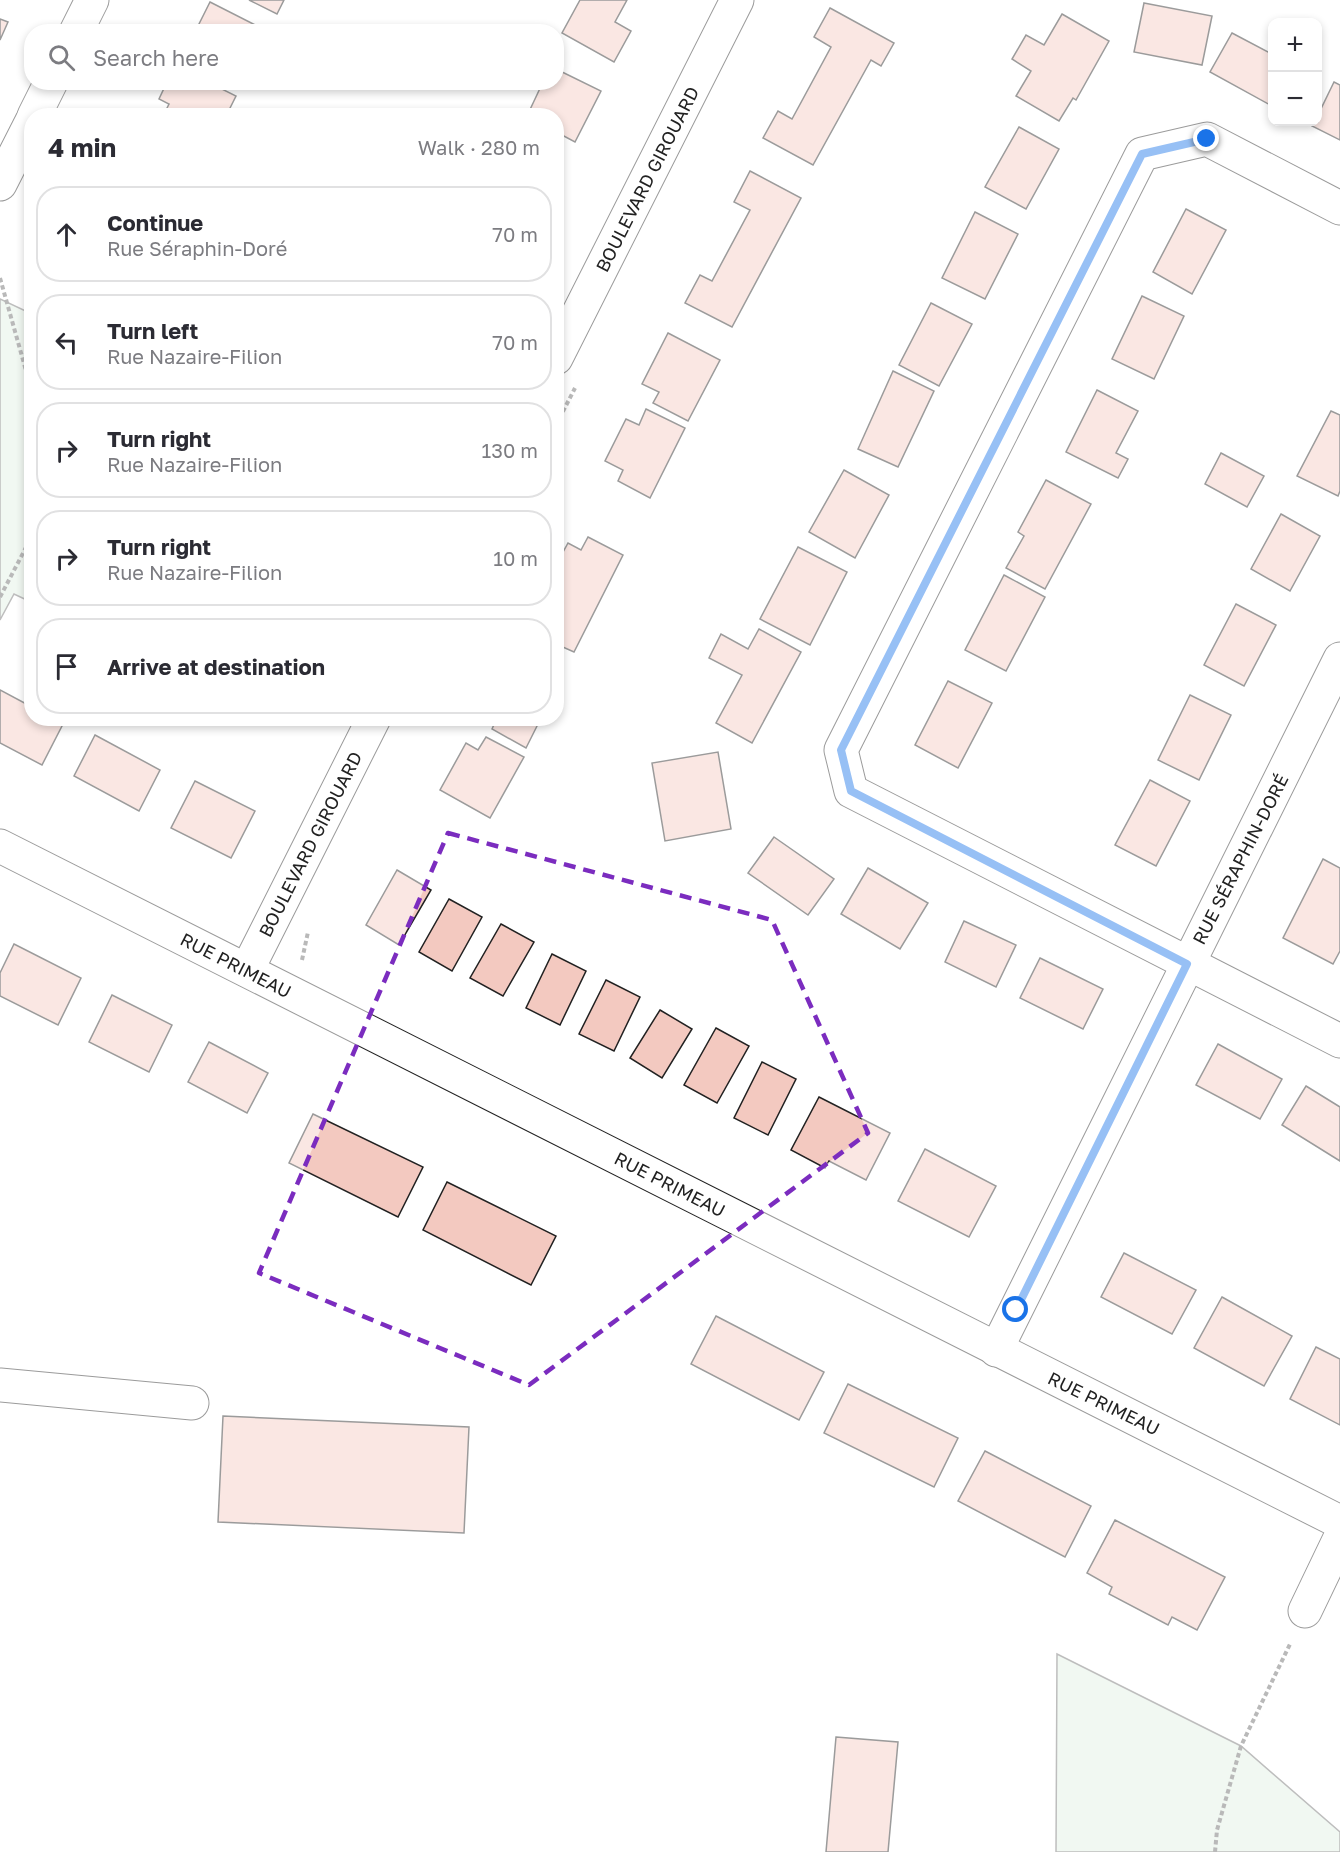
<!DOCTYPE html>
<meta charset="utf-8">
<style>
:root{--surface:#fff;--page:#f2f2f3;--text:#2b2b33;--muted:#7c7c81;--line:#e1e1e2}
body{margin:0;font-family:"Golos Text",sans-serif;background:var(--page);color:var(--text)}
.controls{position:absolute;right:18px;top:18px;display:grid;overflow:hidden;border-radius:12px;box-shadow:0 3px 9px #0003}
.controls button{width:54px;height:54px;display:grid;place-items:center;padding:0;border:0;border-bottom:2px solid var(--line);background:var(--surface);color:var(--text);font:30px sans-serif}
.stop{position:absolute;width:18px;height:18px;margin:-14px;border:4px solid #1a73e8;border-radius:50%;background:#fff}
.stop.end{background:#1a73e8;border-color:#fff;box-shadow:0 2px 6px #0008}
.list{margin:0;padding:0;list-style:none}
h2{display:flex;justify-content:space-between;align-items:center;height:78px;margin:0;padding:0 24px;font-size:26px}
h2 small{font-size:20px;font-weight:400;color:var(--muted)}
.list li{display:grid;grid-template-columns:39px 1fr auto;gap:18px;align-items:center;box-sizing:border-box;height:96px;margin:0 12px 12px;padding:0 12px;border:2px solid var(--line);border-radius:24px}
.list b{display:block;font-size:22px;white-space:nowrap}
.list p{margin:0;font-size:20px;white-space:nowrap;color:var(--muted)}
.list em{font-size:20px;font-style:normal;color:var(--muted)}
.icon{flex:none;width:33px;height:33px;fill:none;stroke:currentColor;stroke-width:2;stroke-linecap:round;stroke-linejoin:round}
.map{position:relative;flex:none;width:1340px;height:1852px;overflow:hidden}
.search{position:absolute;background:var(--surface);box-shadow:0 3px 9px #0003;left:24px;top:24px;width:540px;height:66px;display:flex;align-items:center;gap:15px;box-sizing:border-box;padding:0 21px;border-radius:24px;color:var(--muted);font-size:22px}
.panel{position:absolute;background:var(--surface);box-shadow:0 3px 9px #0003;left:24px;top:108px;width:540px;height:618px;border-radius:24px}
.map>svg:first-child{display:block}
.green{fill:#e0efe3;stroke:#6f6f6f;stroke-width:1.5}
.building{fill:#f3c9c0;stroke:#222;stroke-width:1.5}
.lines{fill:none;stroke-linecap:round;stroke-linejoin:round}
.minor-casing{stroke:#222;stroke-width:35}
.path{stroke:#646464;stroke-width:4;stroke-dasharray:4.5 3;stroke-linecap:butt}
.minor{stroke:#fff;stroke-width:33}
.route{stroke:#1a73e8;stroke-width:8}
.marked{fill:none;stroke:#7b2cbf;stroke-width:4.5;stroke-dasharray:12 8;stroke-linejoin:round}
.labels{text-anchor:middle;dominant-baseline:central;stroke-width:4.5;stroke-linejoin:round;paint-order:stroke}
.street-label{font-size:18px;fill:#222;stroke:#fff}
</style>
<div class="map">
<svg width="1340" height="1852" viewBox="0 0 1340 1852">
<rect width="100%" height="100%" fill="#fff"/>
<g class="green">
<polygon points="0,299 32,314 31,602 14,594 0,620"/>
<polygon points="1057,1654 1241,1746 1340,1832 1340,1852 1056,1852"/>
</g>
<g class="building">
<polygon points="249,0 284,0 277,14"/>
<polygon points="580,0 627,0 615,22 631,31 614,62 562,33"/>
<polygon points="210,2 261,28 260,32 195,32"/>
<polygon points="1144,3 1212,16 1202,65 1134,52"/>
<polygon points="830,8 894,43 881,66 871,60 813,165 763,138 778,111 792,119 831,47 814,37"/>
<polygon points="1062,14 1109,41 1076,100 1073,98 1059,121 1016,96 1031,71 1012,59 1026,35 1044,45"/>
<polygon points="0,19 8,22 0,40"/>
<polygon points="1232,33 1272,54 1272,106 1210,72"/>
<polygon points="556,69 601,91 575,142 562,135 556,145 556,116 527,116 543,82 556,82"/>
<polygon points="167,82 208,82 236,96 226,116 163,116 169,104 159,99"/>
<polygon points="1334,82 1340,85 1340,140 1312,126 1314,122 1318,122 1318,115"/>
<polygon points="1019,127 1059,149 1026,209 985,187"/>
<polygon points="750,171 801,198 732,327 685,303 700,275 712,281 750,210 734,202"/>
<polygon points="1186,209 1226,230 1192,294 1153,272"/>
<polygon points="975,212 1018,234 985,299 942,278"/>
<polygon points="1142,296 1184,316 1154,379 1112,359"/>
<polygon points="931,303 972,324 939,386 899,365"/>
<polygon points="668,333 720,360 688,421 653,403 659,392 642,384"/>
<polygon points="893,371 934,391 898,467 858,449"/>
<polygon points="1097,390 1138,411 1116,453 1128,459 1118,478 1066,452"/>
<polygon points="646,409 685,428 650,498 618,481 623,470 605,461 626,419 639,425"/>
<polygon points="1331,411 1340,415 1340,491 1338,496 1297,476"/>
<polygon points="1221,453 1264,476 1247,507 1205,484"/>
<polygon points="844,470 889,495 855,558 809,532"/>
<polygon points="1046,480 1091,504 1045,589 1006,568 1024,536 1018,532"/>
<polygon points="1281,514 1320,536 1290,591 1251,569"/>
<polygon points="588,537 623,555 574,652 556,644 556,565 568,543 581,550"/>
<polygon points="798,547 847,572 810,645 760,619"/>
<polygon points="1004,575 1045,597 1006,671 965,650"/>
<polygon points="1236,604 1276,625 1244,686 1204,665"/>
<polygon points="759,629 801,652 752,743 716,723 742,675 709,658 721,634 748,649"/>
<polygon points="948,681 992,703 958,768 915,745"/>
<polygon points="0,690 32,707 32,718 53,718 63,724 42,765 0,743"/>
<polygon points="1190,695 1231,715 1199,780 1158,760"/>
<polygon points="497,718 541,718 526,748 492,729"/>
<polygon points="95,735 160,770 139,811 74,776"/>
<polygon points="486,737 524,757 490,818 440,790 466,743 478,750"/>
<polygon points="718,752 731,829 665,841 652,763"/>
<polygon points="1150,780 1190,801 1156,866 1115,845"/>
<polygon points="195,781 255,811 231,858 171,828"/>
<polygon points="774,837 834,879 808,915 748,873"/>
<polygon points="1323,859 1340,868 1340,951 1333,964 1283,938"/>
<polygon points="868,868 928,903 900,949 841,914"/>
<polygon points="397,870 431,890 399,945 366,925"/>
<polygon points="449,899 482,917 452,971 419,952"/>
<polygon points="964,921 1016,945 996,987 945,962"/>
<polygon points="501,924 534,942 503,996 470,978"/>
<polygon points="14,944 81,978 58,1025 0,996 0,973"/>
<polygon points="552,954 586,971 560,1025 526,1008"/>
<polygon points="1040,958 1103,989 1083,1029 1020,998"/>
<polygon points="606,980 640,997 614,1051 579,1034"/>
<polygon points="112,995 172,1025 149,1072 89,1042"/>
<polygon points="660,1010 692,1029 662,1078 630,1058"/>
<polygon points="716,1028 749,1046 717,1103 684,1085"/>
<polygon points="209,1042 268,1073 247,1113 188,1082"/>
<polygon points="1218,1044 1282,1079 1260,1119 1196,1085"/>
<polygon points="762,1062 796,1079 768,1135 734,1118"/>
<polygon points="1306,1086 1340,1107 1340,1161 1282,1125"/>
<polygon points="819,1097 890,1133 866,1180 829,1161 825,1168 791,1150"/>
<polygon points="313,1114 423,1167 398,1217 289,1163"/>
<polygon points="925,1149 996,1186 969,1237 898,1201"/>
<polygon points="447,1182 556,1236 531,1285 423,1230"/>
<polygon points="1124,1253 1196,1290 1172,1334 1101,1297"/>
<polygon points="1222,1297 1292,1336 1264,1386 1194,1348"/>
<polygon points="716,1316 824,1372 799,1420 691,1364"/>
<polygon points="1316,1347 1340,1359 1340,1425 1290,1399"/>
<polygon points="848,1384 958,1438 934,1487 824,1433"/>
<polygon points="223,1416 469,1427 464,1533 218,1522"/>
<polygon points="985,1451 1091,1506 1065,1557 958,1501"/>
<polygon points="1115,1520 1225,1577 1197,1630 1172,1617 1168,1625 1109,1594 1112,1587 1087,1573"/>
<polygon points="836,1737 898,1742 888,1852 826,1852"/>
</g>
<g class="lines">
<g class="minor-casing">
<g id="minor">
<polyline points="76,32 92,0"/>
<polyline points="34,116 51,82"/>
<polyline points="0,184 32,121"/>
<polyline points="1340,208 1207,139 1142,154 841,750 851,791 1340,1041"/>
<polyline points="556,358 737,0"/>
<polyline points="0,846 1340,1522"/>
<polyline points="247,970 374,718"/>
<polyline points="996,1350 1340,659"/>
<polyline points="0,1385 192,1403"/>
<polyline points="1305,1611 1340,1538"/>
</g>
</g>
<g class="path">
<polyline points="0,278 32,392"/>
<polyline points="556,425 575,388"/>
<polyline points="0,597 32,536"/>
<polyline points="302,960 308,932"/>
<polyline points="1215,1852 1217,1830 1241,1746 1291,1642"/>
</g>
<use href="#minor" class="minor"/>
</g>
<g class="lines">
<polyline class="route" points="1016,1310 1187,964 851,791 841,750 1142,154 1207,139"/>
</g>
<path d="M0 0H1340V1852H0ZM 448,833 L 772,920 L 868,1133 L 529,1385 L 259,1273 Z" fill="#fff" fill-opacity=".55" fill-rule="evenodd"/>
<path class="marked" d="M 448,833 L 772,920 L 868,1133 L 529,1385 L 259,1273 Z"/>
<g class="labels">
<g class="street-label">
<text transform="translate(647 179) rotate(-63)">BOULEVARD GIROUARD</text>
<text transform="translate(310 844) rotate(-63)">BOULEVARD GIROUARD</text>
<text transform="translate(1240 859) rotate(-63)">RUE SÉRAPHIN-DORÉ</text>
<text transform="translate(236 965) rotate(27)">RUE PRIMEAU</text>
<text transform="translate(670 1184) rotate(27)">RUE PRIMEAU</text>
<text transform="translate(1104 1403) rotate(26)">RUE PRIMEAU</text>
</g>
</g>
</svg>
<div class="controls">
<button>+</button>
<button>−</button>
</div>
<div class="stop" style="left:1016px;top:1310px"></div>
<div class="stop end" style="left:1207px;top:139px"></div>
<div class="search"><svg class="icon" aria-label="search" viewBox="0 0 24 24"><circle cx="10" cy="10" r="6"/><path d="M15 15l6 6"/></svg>Search here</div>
<section class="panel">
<h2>4 min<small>Walk · 280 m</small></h2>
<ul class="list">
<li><svg class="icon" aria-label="ahead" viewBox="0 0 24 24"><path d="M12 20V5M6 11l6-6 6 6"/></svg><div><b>Continue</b><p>Rue Séraphin-Doré</p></div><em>70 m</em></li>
<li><svg class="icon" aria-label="left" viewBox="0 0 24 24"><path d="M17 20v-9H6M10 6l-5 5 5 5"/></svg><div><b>Turn left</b><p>Rue Nazaire-Filion</p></div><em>70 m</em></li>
<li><svg class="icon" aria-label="right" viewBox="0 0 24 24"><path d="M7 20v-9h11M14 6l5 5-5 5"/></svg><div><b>Turn right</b><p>Rue Nazaire-Filion</p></div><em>130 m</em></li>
<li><svg class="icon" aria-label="right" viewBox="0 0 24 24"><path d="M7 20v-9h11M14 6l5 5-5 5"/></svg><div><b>Turn right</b><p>Rue Nazaire-Filion</p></div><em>10 m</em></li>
<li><svg class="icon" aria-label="arrive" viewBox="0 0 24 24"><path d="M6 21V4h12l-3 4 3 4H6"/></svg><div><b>Arrive at destination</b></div></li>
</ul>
</section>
</div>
